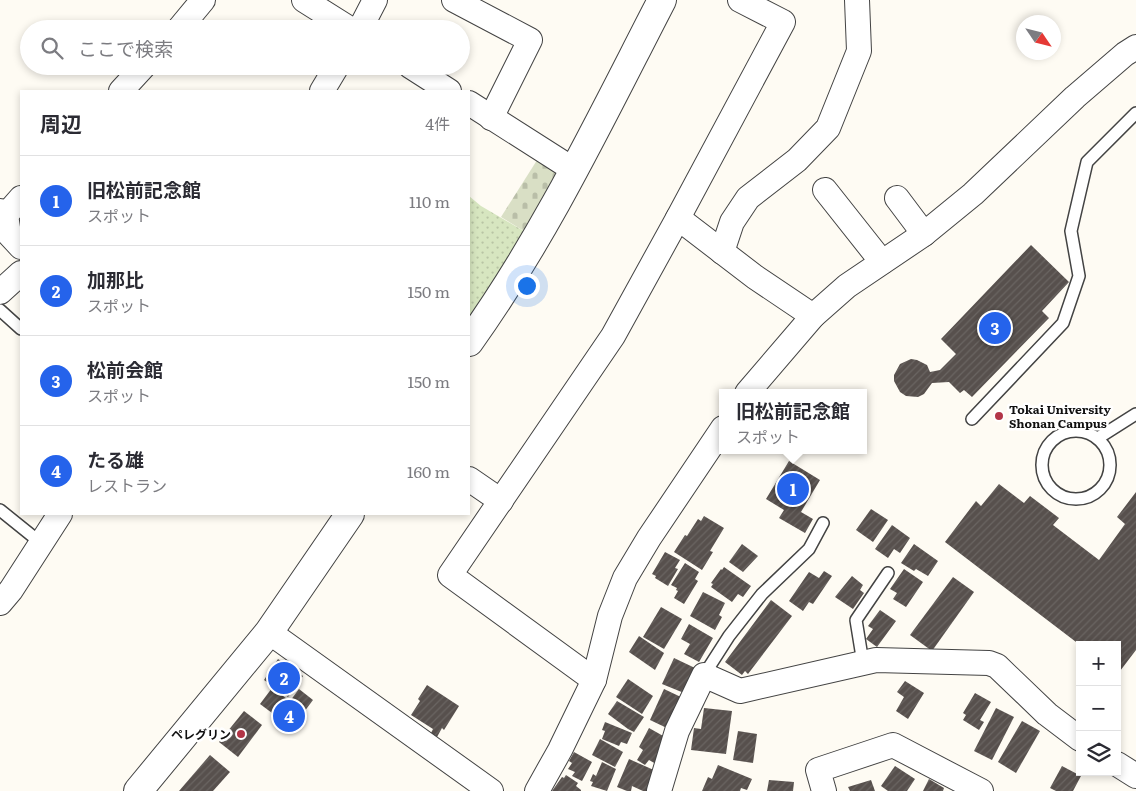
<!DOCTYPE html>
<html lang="ja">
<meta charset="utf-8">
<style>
:root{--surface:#fff;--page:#f7f7f7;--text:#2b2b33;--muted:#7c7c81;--line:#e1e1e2;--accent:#2563eb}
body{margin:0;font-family:Literata,"Noto Sans JP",serif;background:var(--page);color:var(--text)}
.controls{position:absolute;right:15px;bottom:15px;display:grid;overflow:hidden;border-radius:0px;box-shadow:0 2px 8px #0003}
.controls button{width:45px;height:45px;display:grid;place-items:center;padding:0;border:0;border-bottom:1px solid var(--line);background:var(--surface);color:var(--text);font:25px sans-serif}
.compass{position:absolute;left:1016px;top:15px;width:45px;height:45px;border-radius:50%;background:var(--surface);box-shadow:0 2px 8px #0003;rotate:125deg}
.you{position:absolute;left:526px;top:285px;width:18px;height:18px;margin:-12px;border:4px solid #fff;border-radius:50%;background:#1a73e8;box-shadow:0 0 0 8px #1a73e833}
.badge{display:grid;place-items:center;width:32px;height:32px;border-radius:50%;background:var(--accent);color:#fff;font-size:16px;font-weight:700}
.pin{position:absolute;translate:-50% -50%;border:2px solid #fff;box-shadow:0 1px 5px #0006}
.popup{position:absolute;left:719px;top:389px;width:148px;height:65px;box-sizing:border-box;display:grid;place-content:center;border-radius:0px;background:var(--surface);filter:drop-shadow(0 1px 4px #0005);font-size:16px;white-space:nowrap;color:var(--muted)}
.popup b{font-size:19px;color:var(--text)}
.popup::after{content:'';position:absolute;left:50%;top:100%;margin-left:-10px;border:10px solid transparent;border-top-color:var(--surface)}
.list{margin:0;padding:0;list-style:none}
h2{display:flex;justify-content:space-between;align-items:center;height:65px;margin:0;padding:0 20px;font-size:21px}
h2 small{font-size:16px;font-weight:400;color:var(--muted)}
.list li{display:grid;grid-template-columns:32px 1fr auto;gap:15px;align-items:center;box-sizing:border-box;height:90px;padding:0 20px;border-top:1px solid var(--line)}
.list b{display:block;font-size:19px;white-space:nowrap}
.list p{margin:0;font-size:16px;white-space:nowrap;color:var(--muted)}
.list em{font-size:16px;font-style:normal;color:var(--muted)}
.icon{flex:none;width:28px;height:28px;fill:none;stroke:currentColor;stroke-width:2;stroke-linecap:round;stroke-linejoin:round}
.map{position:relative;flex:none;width:1136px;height:791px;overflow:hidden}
.search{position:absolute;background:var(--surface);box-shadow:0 2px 8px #0003;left:20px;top:20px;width:450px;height:55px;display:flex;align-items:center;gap:12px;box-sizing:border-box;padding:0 18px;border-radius:28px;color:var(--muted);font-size:19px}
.panel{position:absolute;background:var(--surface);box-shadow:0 2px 8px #0003;left:20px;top:90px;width:450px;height:425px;border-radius:0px}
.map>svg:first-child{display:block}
.cemetery{fill:url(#cemetery-stones)}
.park{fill:url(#park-dots)}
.building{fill:url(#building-hatch)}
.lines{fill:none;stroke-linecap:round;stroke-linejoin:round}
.service-casing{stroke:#434343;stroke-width:14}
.minor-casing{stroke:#434343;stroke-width:26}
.tertiary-casing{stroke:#434343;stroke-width:30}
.service{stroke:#fff;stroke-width:11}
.minor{stroke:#fff;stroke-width:24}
.tertiary{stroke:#fff;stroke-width:28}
.poi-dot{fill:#b23547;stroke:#fff;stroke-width:2}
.labels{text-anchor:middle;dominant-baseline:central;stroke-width:5;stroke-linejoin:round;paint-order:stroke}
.poi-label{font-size:12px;font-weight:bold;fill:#101010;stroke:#fff;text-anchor:start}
</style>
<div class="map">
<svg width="1136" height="791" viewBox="0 0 1136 791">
<defs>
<pattern id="cemetery-stones" width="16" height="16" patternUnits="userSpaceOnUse" patternTransform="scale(1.25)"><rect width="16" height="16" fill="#d9dfc5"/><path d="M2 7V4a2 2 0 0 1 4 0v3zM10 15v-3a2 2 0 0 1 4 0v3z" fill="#b9bea8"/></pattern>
<pattern id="park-dots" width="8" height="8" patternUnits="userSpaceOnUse" patternTransform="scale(1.25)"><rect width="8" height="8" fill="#d7e6c0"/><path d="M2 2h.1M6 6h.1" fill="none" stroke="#b8c4a4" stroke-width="1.8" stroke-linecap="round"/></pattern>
<pattern id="building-hatch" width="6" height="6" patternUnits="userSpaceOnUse" patternTransform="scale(1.25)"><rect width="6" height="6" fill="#57504d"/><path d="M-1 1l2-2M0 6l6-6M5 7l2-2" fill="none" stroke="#6a6562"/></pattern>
</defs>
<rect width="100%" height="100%" fill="#fefbf3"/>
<polygon class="cemetery" points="539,157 565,173 527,233 501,217"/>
<polygon class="park" points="469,196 481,206 527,233 469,318"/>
<g class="building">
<polygon points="1031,245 1069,282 1042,311 1049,318 972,397 964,390 960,393 949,382 932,383 924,394 918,397 906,396 900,392 894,381 894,375 900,364 911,359 917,360 927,365 930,372 940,370 956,354 941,339"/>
<polygon points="789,461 820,480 801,512 813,519 805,533 779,518 784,510 766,499"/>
<polygon points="999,484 1024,503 1030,496 1059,518 1053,525 1099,560 1125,524 1117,517 1136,492 1136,650 1117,675 1117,645 1080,645 945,542 976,501 981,506"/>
<polygon points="871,509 888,520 873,542 856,530"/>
<polygon points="704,516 724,528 710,551 713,552 702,570 674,552 685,535 687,536 698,519 701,521"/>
<polygon points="892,525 910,538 900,553 894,549 888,558 875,549"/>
<polygon points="742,544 758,556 743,572 729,562"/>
<polygon points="914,544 938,561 928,576 916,569 914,571 901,563"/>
<polygon points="665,552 680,560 675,568 678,569 668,586 655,578 656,576 652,574"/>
<polygon points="685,563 699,572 695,579 698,581 684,604 674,598 678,591 676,590 677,588 671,585"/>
<polygon points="724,567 751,586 743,597 738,594 732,602 711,587 713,584 711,583 721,569 722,570"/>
<polygon points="904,569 923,582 906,607 893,599 897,593 890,589"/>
<polygon points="824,571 832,576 813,604 809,602 803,611 789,601 809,572 819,578"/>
<polygon points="852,576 863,585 860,590 864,593 853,609 835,597"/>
<polygon points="953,577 974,592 932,651 910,635"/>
<polygon points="703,592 725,603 719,615 722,617 715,630 690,616"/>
<polygon points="771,600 792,616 748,674 745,671 742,675 725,662"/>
<polygon points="661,607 682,619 664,649 643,637"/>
<polygon points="880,610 896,621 877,647 866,639 873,629 868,626"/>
<polygon points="689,624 713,638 699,662 684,654 690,644 681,639"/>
<polygon points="639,636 664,653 655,670 629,652"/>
<polygon points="674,658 695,668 684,693 662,684"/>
<polygon points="278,659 303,676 288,697 264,680"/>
<polygon points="628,679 653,696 642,714 616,697"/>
<polygon points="905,681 924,693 908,719 896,711 904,697 897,692"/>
<polygon points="427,685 459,706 444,730 442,728 437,737 431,733 433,729 411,715 420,701 418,699"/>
<polygon points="272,688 290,701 299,689 313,700 292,728 260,704"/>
<polygon points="664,689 683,698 669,729 650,720"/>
<polygon points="975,693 991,702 980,720 984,722 979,730 963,720 966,715 963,713"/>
<polygon points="617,701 644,717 634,732 628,729 608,714"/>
<polygon points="704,708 732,711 726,754 691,750 694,728 701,729"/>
<polygon points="996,708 1014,717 992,760 974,751"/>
<polygon points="244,711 262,725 238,757 219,742"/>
<polygon points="1022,721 1040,731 1016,773 998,762"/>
<polygon points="605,722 632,733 627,744 621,742 619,746 602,739 605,731 602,730"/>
<polygon points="649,728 665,737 656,764 649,760 645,765 637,760 643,750 639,747"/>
<polygon points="738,731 757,734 753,763 733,760"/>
<polygon points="600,739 623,752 615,767 592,755"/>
<polygon points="574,752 592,762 582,781 572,776 575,772 568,769 572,763 569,761"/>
<polygon points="210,755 230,772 213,791 179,791"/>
<polygon points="629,759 656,771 648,791 643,791 632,786 631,791 627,791 617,787"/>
<polygon points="602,762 616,769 607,791 591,786 593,782 590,781 593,774 596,776"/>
<polygon points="718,765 752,779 747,790 741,788 740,791 702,791 708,777 712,779"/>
<polygon points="895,766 915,779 907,791 888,791 881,786"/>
<polygon points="1062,766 1081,776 1073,791 1056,791 1050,788"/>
<polygon points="566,775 578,783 576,786 581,790 581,791 552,791 562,777 564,778"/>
<polygon points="929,779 944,788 943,791 923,791"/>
<polygon points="769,780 794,782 793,791 767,791"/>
<polygon points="871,780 875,791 850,791 848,787"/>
</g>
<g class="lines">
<g class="service-casing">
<g id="service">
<polyline points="0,310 21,329"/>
<polyline points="972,419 1063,323 1079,276 1071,231 1087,162 1136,113"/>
<circle cx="1076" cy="465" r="34"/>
<polyline points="1098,438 1136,414"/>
<polyline points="0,510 41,543"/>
<polyline points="863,663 856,620 888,573"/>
<polyline points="704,675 729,636 762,594 809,549 823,523"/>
</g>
</g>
<g class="minor-casing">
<g id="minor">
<polyline points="304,0 350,29"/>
<polyline points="454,0 530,40 491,118"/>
<polyline points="179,29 203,0"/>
<polyline points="360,29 375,0"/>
<polyline points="410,66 449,91"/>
<polyline points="121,91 144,66"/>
<polyline points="322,91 337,66"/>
<polyline points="469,103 574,170"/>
<polyline points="825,190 882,262"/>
<polyline points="897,198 924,234"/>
<polyline points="0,211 6,215 9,234 21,247"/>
<polyline points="6,215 21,198"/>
<polyline points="678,218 755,277 813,316"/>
<polyline points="722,252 732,222 748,198 797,160 828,128 859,51 857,0"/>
<polyline points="0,292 21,273"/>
<polyline points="747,393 813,316 847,286 924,234 973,194 1075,97 1125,54 1136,47"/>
<polyline points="469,479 501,501"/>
<polyline points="0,603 11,590 60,514"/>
<polyline points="269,632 491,791"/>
<polyline points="594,680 450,575 613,336 678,218 783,22 740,0"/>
<polyline points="1117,764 1136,776"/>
<polyline points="537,791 560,750 594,680 610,616 625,578 649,538 723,428"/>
<polyline points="659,791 677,731 704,675 740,691 876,660 989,663 997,666 1047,714 1080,739"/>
<polyline points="824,791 818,770 893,745 981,791"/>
</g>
</g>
<g class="tertiary-casing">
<g id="tertiary">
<path d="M 469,342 C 545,236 602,116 662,0"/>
<polyline points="138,791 269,632 350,514"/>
</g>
</g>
<use href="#service" class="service"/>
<use href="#minor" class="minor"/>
<use href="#tertiary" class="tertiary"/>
</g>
<g class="poi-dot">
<circle cx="999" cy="416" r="5"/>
<circle cx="241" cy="734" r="5"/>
</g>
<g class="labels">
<g class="poi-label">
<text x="1009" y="409">Tokai University<tspan x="1009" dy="14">Shonan Campus</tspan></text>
<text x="231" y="734" text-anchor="end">ペレグリン</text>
</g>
</g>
</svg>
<div class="controls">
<button>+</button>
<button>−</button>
<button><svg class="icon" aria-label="layers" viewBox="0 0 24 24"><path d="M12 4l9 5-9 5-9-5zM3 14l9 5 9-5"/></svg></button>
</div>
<svg class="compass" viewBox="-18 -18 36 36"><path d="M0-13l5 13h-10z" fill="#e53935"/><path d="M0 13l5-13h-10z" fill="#7c7c81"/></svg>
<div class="you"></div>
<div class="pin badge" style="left:793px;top:489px">1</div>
<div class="popup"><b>旧松前記念館</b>スポット</div>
<div class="pin badge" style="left:284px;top:678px">2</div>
<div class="pin badge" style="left:995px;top:328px">3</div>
<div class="pin badge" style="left:289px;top:716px">4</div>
<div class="search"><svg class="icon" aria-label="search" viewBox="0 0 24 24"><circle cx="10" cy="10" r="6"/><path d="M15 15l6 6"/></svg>ここで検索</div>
<section class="panel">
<h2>周辺<small>4件</small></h2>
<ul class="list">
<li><span class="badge">1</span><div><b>旧松前記念館</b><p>スポット</p></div><em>110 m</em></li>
<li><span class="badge">2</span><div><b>加那比</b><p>スポット</p></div><em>150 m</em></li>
<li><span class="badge">3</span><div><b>松前会館</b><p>スポット</p></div><em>150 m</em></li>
<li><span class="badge">4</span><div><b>たる雄</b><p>レストラン</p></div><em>160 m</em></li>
</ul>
</section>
</div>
